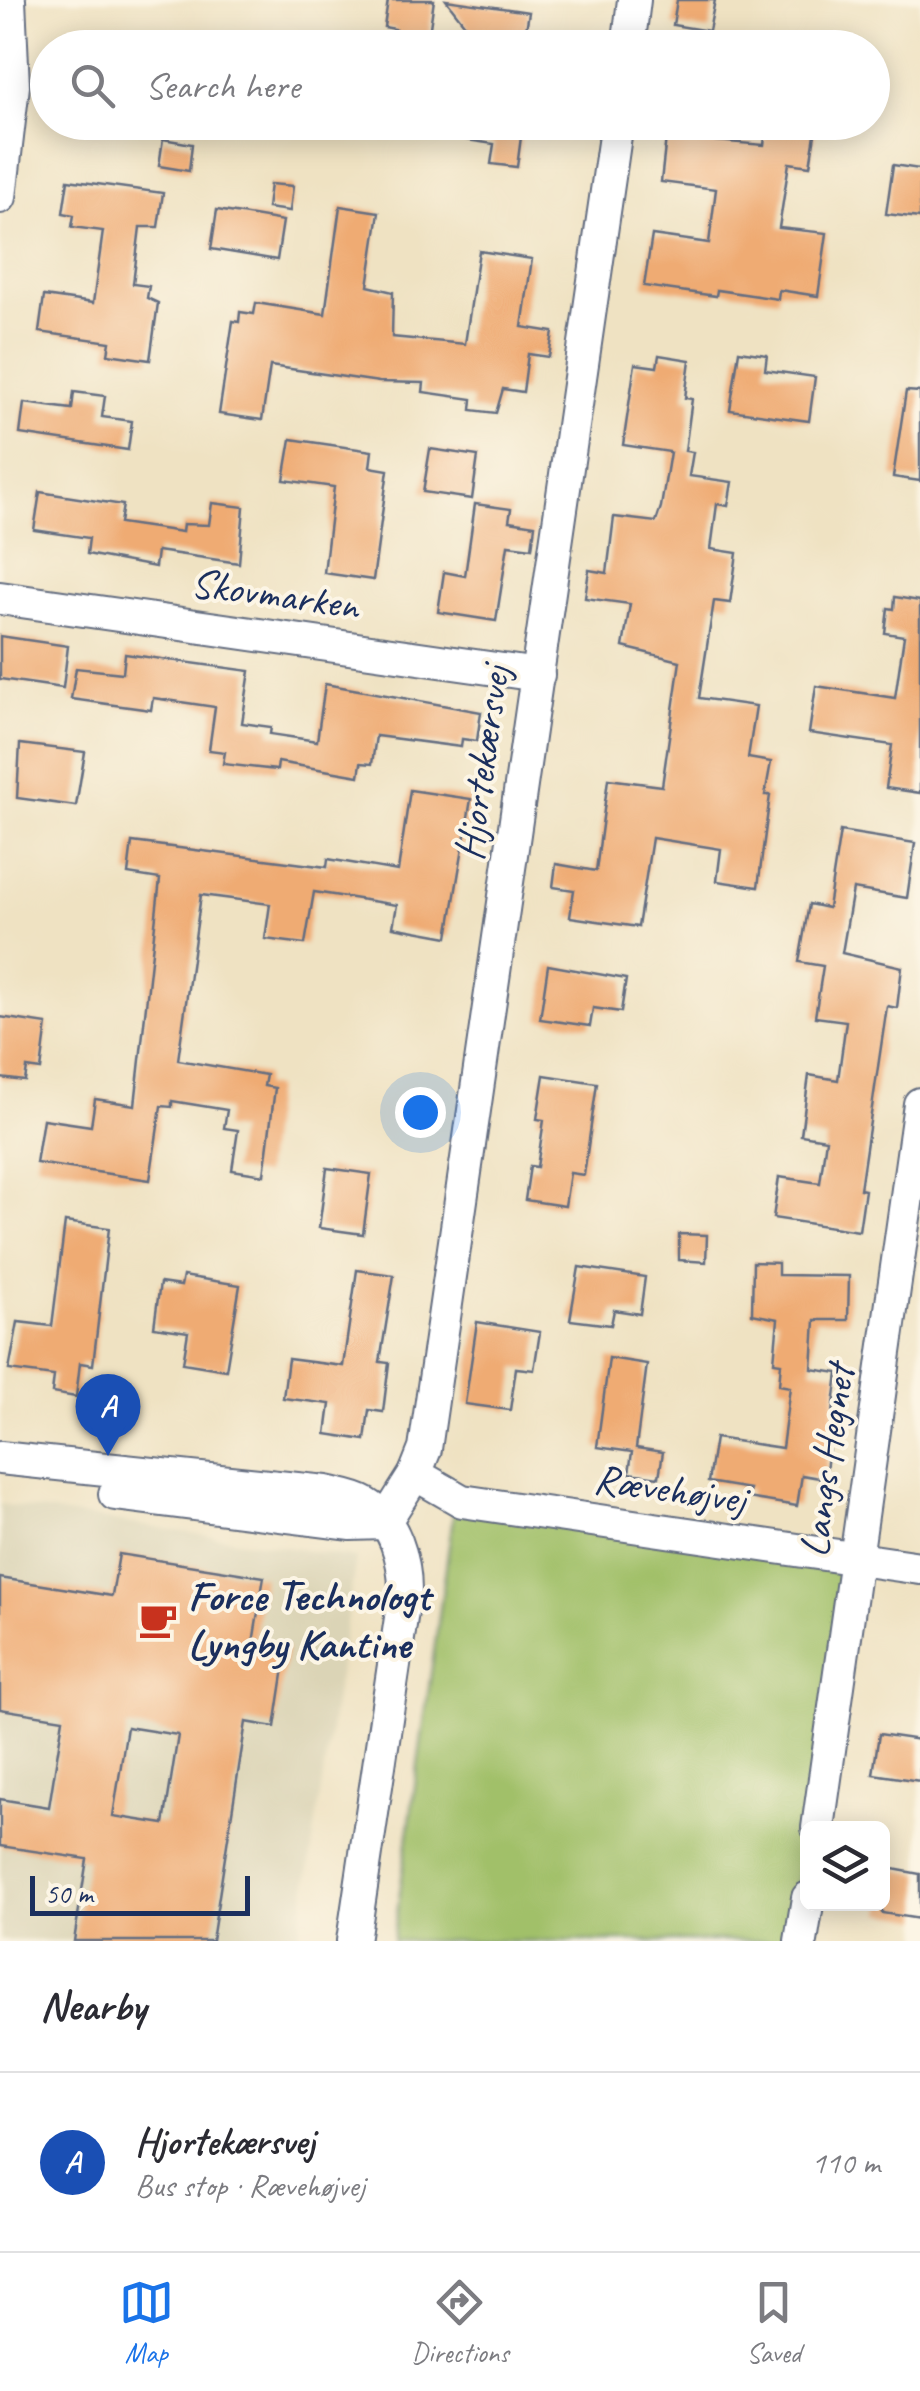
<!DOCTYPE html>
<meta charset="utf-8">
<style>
:root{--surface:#fff;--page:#f7f7f7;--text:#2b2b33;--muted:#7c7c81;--line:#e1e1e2;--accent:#1a73e8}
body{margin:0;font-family:Caveat,sans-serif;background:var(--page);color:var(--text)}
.controls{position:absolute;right:30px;bottom:30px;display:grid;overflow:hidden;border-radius:15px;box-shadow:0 5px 25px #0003}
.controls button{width:90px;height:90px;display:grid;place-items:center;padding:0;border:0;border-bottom:2px solid var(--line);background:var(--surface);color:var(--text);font:50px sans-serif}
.scale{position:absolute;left:30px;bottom:25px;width:220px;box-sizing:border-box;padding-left:10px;border:5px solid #1b2f5e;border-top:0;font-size:28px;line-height:35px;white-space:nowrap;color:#1b2f5e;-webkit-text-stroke:8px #fcf5e5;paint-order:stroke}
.you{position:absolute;left:420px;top:1112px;width:35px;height:35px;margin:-25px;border:8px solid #fff;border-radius:50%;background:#1a73e8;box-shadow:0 0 0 15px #1a73e833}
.badge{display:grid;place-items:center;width:65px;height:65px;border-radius:50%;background:var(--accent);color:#fff;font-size:32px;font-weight:700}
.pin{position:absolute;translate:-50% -82px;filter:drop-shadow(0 2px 5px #0008)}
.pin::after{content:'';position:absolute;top:52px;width:35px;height:30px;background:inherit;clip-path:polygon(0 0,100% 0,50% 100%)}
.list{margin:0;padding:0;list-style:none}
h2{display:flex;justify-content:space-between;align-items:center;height:130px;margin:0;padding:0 40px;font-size:42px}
h2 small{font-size:32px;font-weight:400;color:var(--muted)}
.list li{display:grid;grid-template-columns:65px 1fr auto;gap:30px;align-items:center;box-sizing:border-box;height:180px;padding:0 40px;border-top:2px solid var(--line)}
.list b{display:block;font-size:38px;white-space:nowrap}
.list p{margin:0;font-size:32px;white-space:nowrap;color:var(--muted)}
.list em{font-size:32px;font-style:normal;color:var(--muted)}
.icon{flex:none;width:55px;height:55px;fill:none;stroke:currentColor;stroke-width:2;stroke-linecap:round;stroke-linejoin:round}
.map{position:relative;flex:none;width:920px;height:1941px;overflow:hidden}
.search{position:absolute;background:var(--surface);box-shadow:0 5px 25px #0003;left:30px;right:30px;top:30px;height:110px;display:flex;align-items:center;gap:25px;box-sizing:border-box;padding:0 35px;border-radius:55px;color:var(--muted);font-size:38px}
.sheet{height:310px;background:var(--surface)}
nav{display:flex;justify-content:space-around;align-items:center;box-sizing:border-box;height:140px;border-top:2px solid var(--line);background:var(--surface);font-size:28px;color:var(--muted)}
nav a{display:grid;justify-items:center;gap:5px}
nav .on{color:var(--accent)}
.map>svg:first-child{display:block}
.built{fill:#dbd4b6}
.green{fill:#a1c069;stroke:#5e7864;stroke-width:2.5}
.building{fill:#efab73;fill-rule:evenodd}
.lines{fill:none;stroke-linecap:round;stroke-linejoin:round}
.minor-casing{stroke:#656e81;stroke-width:36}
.minor{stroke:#fff;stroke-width:32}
.labels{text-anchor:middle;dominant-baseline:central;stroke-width:8;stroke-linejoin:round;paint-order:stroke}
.street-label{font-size:42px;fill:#1b2f5e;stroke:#fcf5e5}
.poi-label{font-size:42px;font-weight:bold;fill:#1b2f5e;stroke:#fcf5e5;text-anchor:start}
</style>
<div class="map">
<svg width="920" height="1941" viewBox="0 0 920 1941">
<rect width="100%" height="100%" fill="#fcf5e5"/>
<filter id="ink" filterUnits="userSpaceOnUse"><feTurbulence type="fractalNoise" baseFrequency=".01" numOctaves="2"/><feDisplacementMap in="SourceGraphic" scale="20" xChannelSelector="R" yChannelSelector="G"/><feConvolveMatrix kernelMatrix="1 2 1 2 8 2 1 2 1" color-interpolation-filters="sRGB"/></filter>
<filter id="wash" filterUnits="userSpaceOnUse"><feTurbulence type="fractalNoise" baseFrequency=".0048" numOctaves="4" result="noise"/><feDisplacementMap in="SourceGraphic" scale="40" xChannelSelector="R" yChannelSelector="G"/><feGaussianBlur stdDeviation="2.25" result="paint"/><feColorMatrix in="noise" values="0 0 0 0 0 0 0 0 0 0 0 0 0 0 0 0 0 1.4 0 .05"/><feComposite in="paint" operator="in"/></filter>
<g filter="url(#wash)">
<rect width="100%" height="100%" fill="#efe2c2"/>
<polygon class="built" points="0,1504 356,1558 298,1941 0,1941"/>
<polygon class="green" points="457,1489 843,1572 789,1941 393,1941"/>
<g id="blocks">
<g class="building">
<polygon points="388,0 434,0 427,48 392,48 395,29 384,27"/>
<polygon points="446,0 529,12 523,48 483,48"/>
<polygon points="677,0 715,0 709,31 673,25"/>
<polygon points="447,122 523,122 517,167 491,164 494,144 446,137"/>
<polygon points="767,122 817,122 810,166 789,163 779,228 827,233 818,296 779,290 778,299 717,290 716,296 644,286 652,235 709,243 716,189 661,182 666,137 764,145"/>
<polygon points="163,139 192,144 189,171 159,166"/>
<polygon points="893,165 920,169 920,218 886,214"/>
<polygon points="68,180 163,193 158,227 140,227 133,284 149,286 147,298 158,303 150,360 108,354 110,342 39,332 44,296 93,303 103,231 72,227 74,215 63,213"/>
<polygon points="270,184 293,186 290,211 267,208"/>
<polygon points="340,206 379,212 368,286 393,292 392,337 465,344 479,251 532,259 522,327 553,332 549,357 528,354 523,392 503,389 496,413 471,410 472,399 423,392 424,383 379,382 270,366 262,420 219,414 233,321 239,322 240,312 254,314 256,303 325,314"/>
<polygon points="217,210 283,221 277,260 211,249"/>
<polygon points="739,351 767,355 765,370 815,377 809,421 730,410"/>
<polygon points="659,355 690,360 685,398 692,399 685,451 693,452 689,476 732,482 728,506 717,504 711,549 737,553 730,603 714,601 699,698 756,706 748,758 771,762 765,795 770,795 758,887 717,881 721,849 652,838 638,927 570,917 574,890 553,887 556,864 596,871 608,779 662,786 680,661 623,647 630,604 585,598 589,570 607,573 614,517 656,522 661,507 670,452 623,445 635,364 657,367"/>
<polygon points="906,391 920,392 920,481 893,477"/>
<polygon points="74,392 105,396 102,417 132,421 128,450 20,434 24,403 72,409"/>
<polygon points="291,439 372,451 370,467 388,470 373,580 324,573 334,487 284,480"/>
<polygon points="430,449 478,456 472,499 423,492"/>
<polygon points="40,492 123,505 120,523 182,532 183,524 209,525 212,503 244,507 239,563 157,551 155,567 87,554 89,538 34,530"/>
<polygon points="475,504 511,509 509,521 535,525 532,548 508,545 496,621 438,612 444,572 465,576"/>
<polygon points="895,597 920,601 920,793 886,788 892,745 809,733 816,686 895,698 904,636 885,633 888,608 894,609"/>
<polygon points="0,636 68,646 63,688 0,679"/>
<polygon points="125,654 250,671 242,723 271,727 270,734 317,741 325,684 481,712 477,741 462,739 461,747 376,736 372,764 361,763 359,776 278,762 277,770 223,764 225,752 209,750 215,707 153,698 151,710 71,699 76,668 123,673"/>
<polygon points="20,744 85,752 76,806 17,798"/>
<polygon points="410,790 471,799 448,937 393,927 397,905 314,892 305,944 265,939 270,904 201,895 178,1060 266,1075 264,1086 275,1088 264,1175 232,1170 238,1130 224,1128 227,1110 172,1101 172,1107 161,1106 150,1180 36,1163 43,1119 91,1126 95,1099 135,1105 160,879 128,874 132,842 327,867 328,859 398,871"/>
<polygon points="840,831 915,843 907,898 853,889 842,953 902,967 897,1008 887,1006 860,1189 865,1190 859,1231 773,1218 779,1177 820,1183 826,1139 801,1135 809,1075 838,1080 846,1021 815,1017 823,966 799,962 809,904 828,908"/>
<polygon points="548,965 626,979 621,1012 593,1008 590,1026 540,1019"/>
<polygon points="0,1017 47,1024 41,1070 27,1068 25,1081 0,1078"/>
<polygon points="544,1075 597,1083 584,1175 570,1173 565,1206 525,1200 530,1166 537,1167 544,1120 537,1119"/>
<polygon points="327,1168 371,1174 363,1234 319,1228"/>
<polygon points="65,1222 109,1228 93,1365 80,1363 76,1397 52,1393 54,1376 9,1370 18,1322 52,1326"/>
<polygon points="679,1234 707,1235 706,1262 679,1260"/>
<polygon points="753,1262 778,1263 778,1275 849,1276 848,1320 815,1320 812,1369 838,1373 825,1479 802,1475 797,1506 748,1498 750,1489 708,1482 715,1438 782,1448 790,1387 779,1385 781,1363 774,1362 778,1319 752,1314"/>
<polygon points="579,1267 645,1277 640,1314 614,1310 611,1325 570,1320"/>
<polygon points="357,1270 394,1275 380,1362 389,1363 383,1412 369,1410 365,1440 326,1434 330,1404 283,1398 288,1359 343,1366"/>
<polygon points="183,1276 240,1285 226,1370 183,1363 188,1332 154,1327 160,1283 181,1286"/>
<polygon points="477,1322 540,1332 534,1370 516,1368 510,1410 465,1404"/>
<polygon points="609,1358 647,1364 636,1448 663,1452 659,1477 629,1473 632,1452 597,1447"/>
<path d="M 119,1554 L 264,1577 L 253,1643 L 287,1648 L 275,1727 L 246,1722 L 212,1941 L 74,1941 L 87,1859 L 0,1846 L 0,1799 L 49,1807 L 63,1719 L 0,1709 L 0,1578 L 112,1596 ZM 127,1727 L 178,1735 L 164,1824 L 113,1816 Z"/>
<polygon points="879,1734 920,1740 920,1781 873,1774"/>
<polygon points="882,1867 920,1874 920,1919 882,1913"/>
</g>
</g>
</g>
<g filter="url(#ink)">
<use href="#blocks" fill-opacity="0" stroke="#656e81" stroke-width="2.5"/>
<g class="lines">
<g class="minor-casing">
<g id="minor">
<polyline points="628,48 634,0"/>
<polyline points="0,197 13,86 9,0"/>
<polyline points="0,598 538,675"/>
<path d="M 0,1458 L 326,1492 C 338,1495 355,1497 366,1504 C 395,1521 405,1560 405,1591 L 353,1941"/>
<polyline points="415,1474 462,1501 920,1568"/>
<polyline points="115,1494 350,1524 384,1523"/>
<polyline points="384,1523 415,1474 425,1449 617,122"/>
<polyline points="818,1828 920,1104"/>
<polyline points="801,1941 808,1898"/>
</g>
</g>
<use href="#minor" class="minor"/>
</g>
</g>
<defs>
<g id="cafe-bare" transform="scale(3)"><path d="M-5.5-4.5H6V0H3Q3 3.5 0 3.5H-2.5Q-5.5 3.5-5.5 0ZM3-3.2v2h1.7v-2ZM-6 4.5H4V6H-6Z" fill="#c8321e" stroke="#fcf5e5" stroke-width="2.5" paint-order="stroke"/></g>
</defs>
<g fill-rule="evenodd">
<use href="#cafe-bare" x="158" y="1620"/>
</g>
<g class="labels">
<g class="street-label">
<text transform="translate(275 594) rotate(8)">Skovmarken</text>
<text transform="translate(482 763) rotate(-82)">Hjortekærsvej</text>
<text transform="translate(827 1461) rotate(-82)">Langs Hegnet</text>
<text transform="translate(670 1489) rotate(8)">Rævehøjvej</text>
</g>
<g class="poi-label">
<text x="188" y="1596">Force Technologt<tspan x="188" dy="48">Lyngby Kantine</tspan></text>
</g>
</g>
</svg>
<div class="controls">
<button><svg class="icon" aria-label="layers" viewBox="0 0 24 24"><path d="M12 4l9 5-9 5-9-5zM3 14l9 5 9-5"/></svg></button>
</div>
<div class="scale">50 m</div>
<div class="you"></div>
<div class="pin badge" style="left:108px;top:1456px;background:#1a4fb4">A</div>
<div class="search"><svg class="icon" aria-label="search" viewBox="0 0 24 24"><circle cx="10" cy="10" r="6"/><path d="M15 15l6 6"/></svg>Search here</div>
</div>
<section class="sheet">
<h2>Nearby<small></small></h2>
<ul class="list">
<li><span class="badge" style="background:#1a4fb4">A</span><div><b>Hjortekærsvej</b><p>Bus stop · Rævehøjvej</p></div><em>110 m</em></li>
</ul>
</section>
<nav>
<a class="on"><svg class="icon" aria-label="map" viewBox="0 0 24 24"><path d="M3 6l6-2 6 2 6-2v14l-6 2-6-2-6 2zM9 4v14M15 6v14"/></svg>Map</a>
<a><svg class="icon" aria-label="directions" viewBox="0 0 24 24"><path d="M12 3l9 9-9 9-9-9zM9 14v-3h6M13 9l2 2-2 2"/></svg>Directions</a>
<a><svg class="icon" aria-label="saved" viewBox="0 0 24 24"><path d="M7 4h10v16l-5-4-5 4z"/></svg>Saved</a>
</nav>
